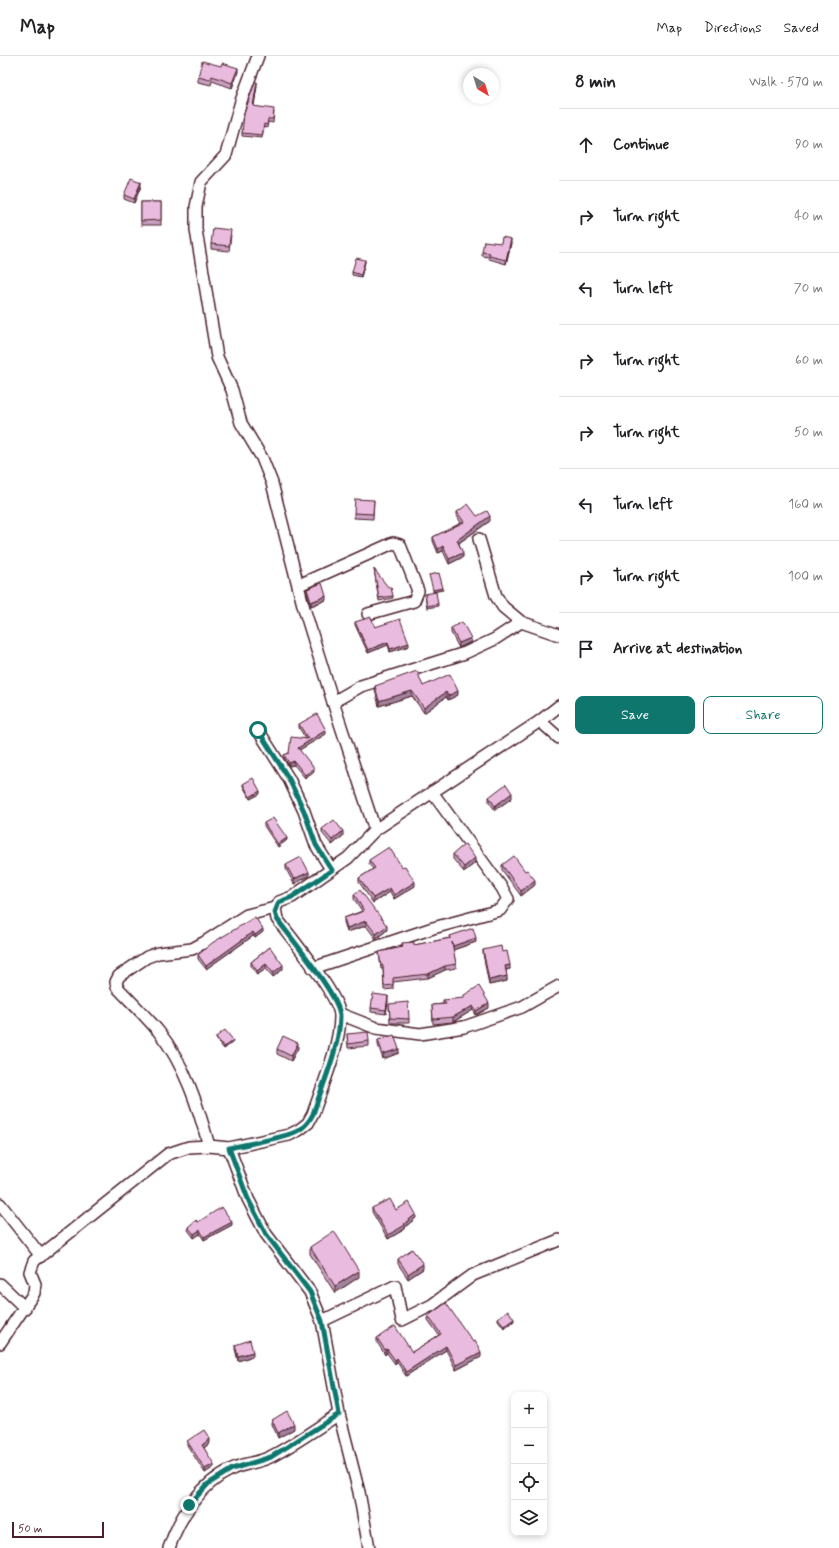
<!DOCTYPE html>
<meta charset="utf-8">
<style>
:root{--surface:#fff;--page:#f2f2f2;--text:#202124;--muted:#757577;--line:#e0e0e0;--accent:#0f766e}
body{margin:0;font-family:Mynerve,sans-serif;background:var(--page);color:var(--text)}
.controls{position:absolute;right:12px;bottom:12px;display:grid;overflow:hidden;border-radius:8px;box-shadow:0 2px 6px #0003}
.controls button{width:36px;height:36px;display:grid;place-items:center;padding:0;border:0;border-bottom:1px solid var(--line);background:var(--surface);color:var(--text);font:20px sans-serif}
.compass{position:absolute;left:463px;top:12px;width:36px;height:36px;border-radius:50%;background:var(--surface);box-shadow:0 2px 6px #0003;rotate:142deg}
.scale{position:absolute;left:12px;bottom:10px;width:92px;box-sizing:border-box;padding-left:4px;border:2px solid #4a1f2b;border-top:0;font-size:11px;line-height:14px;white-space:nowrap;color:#4a1f2b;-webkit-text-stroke:3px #fff;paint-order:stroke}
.stop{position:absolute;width:12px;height:12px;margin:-9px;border:3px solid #0f766e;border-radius:50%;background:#fff}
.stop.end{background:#0f766e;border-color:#fff;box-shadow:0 1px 4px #0008}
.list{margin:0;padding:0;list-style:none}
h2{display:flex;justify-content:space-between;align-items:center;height:52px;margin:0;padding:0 16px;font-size:17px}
h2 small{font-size:13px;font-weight:400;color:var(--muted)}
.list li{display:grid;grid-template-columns:26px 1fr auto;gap:12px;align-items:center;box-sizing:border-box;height:72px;padding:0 16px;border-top:1px solid var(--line)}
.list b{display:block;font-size:15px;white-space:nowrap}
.list em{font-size:13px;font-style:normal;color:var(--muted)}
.actions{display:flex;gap:8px;padding:12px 16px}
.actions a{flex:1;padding:9px 0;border:1px solid var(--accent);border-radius:8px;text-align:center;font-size:14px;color:var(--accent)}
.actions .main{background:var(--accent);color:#fff}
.icon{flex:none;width:22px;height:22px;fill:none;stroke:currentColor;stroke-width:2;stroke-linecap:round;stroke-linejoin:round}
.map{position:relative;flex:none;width:559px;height:1492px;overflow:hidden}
header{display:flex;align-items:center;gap:24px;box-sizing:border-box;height:56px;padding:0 20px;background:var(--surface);border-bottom:1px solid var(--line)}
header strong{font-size:19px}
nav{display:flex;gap:22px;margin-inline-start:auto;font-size:14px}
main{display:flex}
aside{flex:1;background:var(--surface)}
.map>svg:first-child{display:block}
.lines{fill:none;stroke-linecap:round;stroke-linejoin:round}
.minor-casing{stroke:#4a1f2b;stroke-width:14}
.minor{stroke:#fff;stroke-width:11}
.wall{fill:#c8a1c0;stroke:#4a1f2b}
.shaded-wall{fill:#a3839c;stroke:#4a1f2b}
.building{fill:#e9bbdf;stroke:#4a1f2b}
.route{stroke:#0f766e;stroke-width:5}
</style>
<header>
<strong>Map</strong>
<nav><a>Map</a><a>Directions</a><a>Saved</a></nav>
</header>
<main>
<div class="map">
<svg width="559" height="1492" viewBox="0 0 559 1492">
<rect width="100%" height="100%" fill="#fff"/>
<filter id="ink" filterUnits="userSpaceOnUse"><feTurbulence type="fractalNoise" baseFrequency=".025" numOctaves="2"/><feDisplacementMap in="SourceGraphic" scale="8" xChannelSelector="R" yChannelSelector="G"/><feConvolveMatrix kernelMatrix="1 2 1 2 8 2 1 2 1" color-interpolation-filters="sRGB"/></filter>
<g filter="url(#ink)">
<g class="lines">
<g class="minor-casing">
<g id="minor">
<polyline points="258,0 241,45 226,99 201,126 196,151 196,174 217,301 232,334 241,367 262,402 272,427 303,549 333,646 375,774 540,665 559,650"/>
<polyline points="479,483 496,540 503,551 521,566 559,579"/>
<polyline points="299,529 393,487 400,489 418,535 414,545 368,558"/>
<polyline points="333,646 361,630 465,597 495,583 521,566"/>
<polyline points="540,665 559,682"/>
<polyline points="258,674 289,723 304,755 316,789 331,813"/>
<polyline points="313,912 433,872 500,854 508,843 502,832 432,736"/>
<polyline points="340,958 376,972 420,978 464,971 522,951 559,930"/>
<path d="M 209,1090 C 198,1050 185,1009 159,976 C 146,960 131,946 117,931 L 116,926 L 119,920 L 147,901 L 158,897 L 192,893 L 205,886 L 247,859 L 275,852"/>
<polyline points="229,1092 248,1143 266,1178 310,1236 322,1265 339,1358 359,1436 369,1492"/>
<polyline points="0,1148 41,1200"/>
<polyline points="0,1228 25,1252"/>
<polyline points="322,1265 395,1230 402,1264 432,1249 473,1219 559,1184"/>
<path d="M 0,1287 L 34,1237 L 35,1228 L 30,1216 L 34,1205 L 168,1098 L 189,1091 L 209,1090 L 229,1092 L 289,1079 L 299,1074 L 308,1067 L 313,1058 C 323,1028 340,990 340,960 C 340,941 290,880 277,863 L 275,852 L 279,846 L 292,841 L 348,802 L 375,774"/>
<path d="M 169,1492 C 180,1460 200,1428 232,1413 C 244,1407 260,1407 272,1400 C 295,1388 317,1372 339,1358"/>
</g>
</g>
<use href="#minor" class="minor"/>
</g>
<g class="wall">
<polygon points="238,17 232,32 212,25 211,29 198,26 198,21"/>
<polygon points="257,30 254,50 274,56 273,67 268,66 267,72 264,71 262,82 242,80 242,77"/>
<polygon points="141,130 134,147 124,143 124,139"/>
<rect x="141" y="146" width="20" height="23"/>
<polygon points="231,179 229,195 211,193 211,188"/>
<polygon points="501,187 511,187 506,208 489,203 489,201 482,200 482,196"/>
<polygon points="365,206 361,221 352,219 352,216"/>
<polygon points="374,444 373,463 354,462 354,457"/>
<polygon points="457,456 490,465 459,487 463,501 449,508 443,495 438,497 433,485 433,481 461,467 457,460"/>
<polygon points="374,513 393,540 393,542 379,545"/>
<polygon points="307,533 326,544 311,550 307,537"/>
<polygon points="425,538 438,548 438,550 427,552"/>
<polygon points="355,566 375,571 409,590 390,596 388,589 368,597 355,569"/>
<polygon points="451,572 471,586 459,592 451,577"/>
<polygon points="375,630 423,630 458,639 448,644 446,641 424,657 412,640 379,650 375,634"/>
<polygon points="299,668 326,678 299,694 314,715 305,722 294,709 289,710 284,702 284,699 289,697 306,683 299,672"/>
<polygon points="243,728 260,738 250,743 243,730"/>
<polygon points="489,741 512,742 495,754 489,746"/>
<polygon points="264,767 287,784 278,791 264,770"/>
<polygon points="322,773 343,780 332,789 322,777"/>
<polygon points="453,798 475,807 464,816 453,803"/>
<polygon points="369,804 402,811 415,830 394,843 390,836 373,847 359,826 359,822 373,813 369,808"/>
<polygon points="286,809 309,820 294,828 286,813"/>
<polygon points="502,809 535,829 521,840 502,814"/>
<polygon points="354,838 387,874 376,883 366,870 347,876 344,866 344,862 362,855 354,843"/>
<polygon points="255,861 263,876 255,882 253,880 206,913 198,903 198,899"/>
<polygon points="450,880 476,886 453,894 456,908 456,912 445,914 428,922 393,926 393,933 384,934 383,913 381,913 379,896 403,892 402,887 414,889 450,882"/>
<polygon points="270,891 283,913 273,921 266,913 257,919 251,910 251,906"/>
<polygon points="483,894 502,896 510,913 506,914 507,925 489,929 483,898"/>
<polygon points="443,944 489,952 476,959 473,954 453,966 433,968 432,949 443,948"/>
<polygon points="388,945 386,958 371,956 371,952"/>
<polygon points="389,948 409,963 409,967 390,967"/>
<polygon points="347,978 369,985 369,990 348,992"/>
<polygon points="216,981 233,986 224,993 216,983"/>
<polygon points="378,984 399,997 383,1003 378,989"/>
<polygon points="298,992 291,1005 277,998 277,993"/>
<polygon points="372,1152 396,1154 416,1162 405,1171 405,1173 388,1183 372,1156"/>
<polygon points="198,1166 232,1169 204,1184 200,1178 194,1182 188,1174 188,1171"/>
<polygon points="310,1191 359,1221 335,1237 310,1198"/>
<polygon points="398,1203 423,1213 408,1223 398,1208"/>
<polygon points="428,1260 481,1301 456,1314 446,1294 406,1320 397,1306 395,1308 387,1297 385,1299 377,1286 377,1282 412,1296 439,1279 428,1264"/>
<polygon points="498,1262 514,1265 504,1272 498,1264"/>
<polygon points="235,1289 253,1300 238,1305 235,1293"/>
<polygon points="272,1364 294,1373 278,1382 272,1368"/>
<polygon points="187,1385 210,1387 204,1392 214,1411 205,1417 187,1389"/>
</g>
<g class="shaded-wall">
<polygon points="238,12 238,17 232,32 232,27"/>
<polygon points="257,26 257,30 253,53 253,50"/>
<polygon points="141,126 141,130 134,147 134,143"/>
<polygon points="511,183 511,187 506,208 506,204"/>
<polygon points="365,204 365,206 361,221 361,219"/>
<polygon points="490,460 490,465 457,488 457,484"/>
<polygon points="443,490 443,495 438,497 438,493"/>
<polygon points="463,497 463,501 449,508 449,503"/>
<polygon points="443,532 443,534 433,536 433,534"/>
<polygon points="326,540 326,544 311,550 311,546"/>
<polygon points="471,582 471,586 459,592 459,587"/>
<polygon points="388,586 388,589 368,597 368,594"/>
<polygon points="409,587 409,590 390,596 390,593"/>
<polygon points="412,635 412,640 379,650 379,645"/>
<polygon points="458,635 458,639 448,644 448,640"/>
<polygon points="446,636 446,641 424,657 424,652"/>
<polygon points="326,674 326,678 298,695 298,692"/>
<polygon points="294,705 294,709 289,710 289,707"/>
<polygon points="314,712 314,715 305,722 305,719"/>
<polygon points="260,735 260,738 250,743 250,741"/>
<polygon points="512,737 512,742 495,754 495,750"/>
<polygon points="343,775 343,780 332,789 332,784"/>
<polygon points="287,782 287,784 278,791 278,788"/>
<polygon points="475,802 475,807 464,816 464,811"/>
<polygon points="309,816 309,820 294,828 294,823"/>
<polygon points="535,824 535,829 521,840 521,835"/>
<polygon points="415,826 415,830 394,843 394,839"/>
<polygon points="390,832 390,836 373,847 373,842"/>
<polygon points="366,865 366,870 347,876 347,872"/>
<polygon points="387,870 387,874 376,883 376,878"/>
<polygon points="263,873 263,876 255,882 255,879"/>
<polygon points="253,876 253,880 206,913 206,910"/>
<polygon points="476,882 476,886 453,894 453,890"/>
<polygon points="266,908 266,913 257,919 257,915"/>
<polygon points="283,909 283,913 273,921 273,917"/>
<polygon points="510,909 510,913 505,914 505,910"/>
<polygon points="445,910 445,914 428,922 428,918"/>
<polygon points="507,920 507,925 489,929 489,924"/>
<polygon points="388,940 388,945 386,958 386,954"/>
<polygon points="489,947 489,952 476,959 476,955"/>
<polygon points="473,950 473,954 453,966 453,961"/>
<polygon points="233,984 233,986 224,993 224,991"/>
<polygon points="298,987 298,992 291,1005 291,1000"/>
<polygon points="399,993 399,997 383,1003 383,998"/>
<polygon points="416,1158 416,1162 405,1171 405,1173 388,1183 388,1179 404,1168"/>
<polygon points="232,1166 232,1169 204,1184 204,1181"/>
<polygon points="200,1174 200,1178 194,1182 194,1178"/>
<polygon points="423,1208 423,1213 408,1223 408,1218"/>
<polygon points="359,1215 359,1221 335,1237 335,1230"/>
<polygon points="514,1263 514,1265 504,1272 504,1270"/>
<polygon points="446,1290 446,1294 406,1320 406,1316"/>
<polygon points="387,1293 387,1297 385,1299 385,1294"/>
<polygon points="253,1296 253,1300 238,1305 238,1300"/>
<polygon points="481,1296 481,1301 456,1314 456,1309"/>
<polygon points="397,1302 397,1306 395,1308 395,1304"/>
<polygon points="294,1368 294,1373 278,1382 278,1377"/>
<polygon points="210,1383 210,1387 202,1393 202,1389"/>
<polygon points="214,1408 214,1411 205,1417 205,1413"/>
</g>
<g class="building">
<polygon points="202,5 221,10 222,7 238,12 232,27 212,20 211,24 198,21"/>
<polygon points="255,26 257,26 253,50 274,53 273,63 268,63 267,69 264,68 262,79 242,77 244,58"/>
<polygon points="131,122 141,126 134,143 124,139"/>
<polygon points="141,146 161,146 161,164 141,165"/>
<polygon points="213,172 231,174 229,190 211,188"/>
<polygon points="502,181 511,183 506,204 489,200 490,197 482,196 484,185 501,187"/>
<polygon points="356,202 365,204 361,219 352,216"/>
<polygon points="355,443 374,444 373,458 354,457"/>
<polygon points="468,448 477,460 487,455 490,460 457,484 463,497 449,503 443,490 438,493 433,481 464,466 457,456"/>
<polygon points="374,513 388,531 391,531 393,540 379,542"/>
<polygon points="439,517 443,532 433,534 429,519"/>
<polygon points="322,527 326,540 311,546 307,533"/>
<polygon points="436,536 438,548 427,550 425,538"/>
<polygon points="371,561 375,571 400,563 409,587 390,593 388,586 368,594 355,566"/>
<polygon points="462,566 471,582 459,587 451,572"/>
<polygon points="417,615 423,630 450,618 458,635 448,640 446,636 424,652 412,635 379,645 375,630"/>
<polygon points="317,658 326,674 298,692 314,712 305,719 294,705 289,707 284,699 289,697 291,681 308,683 299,668"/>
<polygon points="253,722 260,735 250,741 243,728"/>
<polygon points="506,728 512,737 495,750 489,741"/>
<polygon points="273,762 287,782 278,788 264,767"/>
<polygon points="334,764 343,775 332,784 322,773"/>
<polygon points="465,788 475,802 464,811 453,798"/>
<polygon points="389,791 402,811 405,810 415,826 394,839 390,832 373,842 359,822 375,812 369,804"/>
<polygon points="514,800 525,815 527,814 535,824 521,835 502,809"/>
<polygon points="301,801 309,816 294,823 286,809"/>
<polygon points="360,834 387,870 376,878 366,865 347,872 344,862 364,855 354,838"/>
<polygon points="255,861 263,873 255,879 253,876 206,910 198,899 212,887"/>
<polygon points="473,872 476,882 453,890 452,886 456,908 445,910 428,918 393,922 393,929 384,930 383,909 381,910 379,896 403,891 402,887 414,886 414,889 451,882 450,880"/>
<polygon points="501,890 502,896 507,895 510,909 505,910 507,920 489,924 483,894"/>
<polygon points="270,891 283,909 273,917 266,908 257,915 251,906"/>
<polygon points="479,930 489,947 476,955 473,950 453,961 433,963 432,949 446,948 443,944 464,942 464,939"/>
<polygon points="373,938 388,940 386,954 371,952"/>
<polygon points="408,946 409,963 390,962 389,948"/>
<polygon points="225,974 233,984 224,991 216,981"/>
<polygon points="368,976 369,985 348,988 347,978"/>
<polygon points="394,979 399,993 383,998 378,984"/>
<polygon points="283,980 298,987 291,1000 277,993"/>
<polygon points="390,1143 396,1154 409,1146 416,1158 404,1168 405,1169 388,1179 372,1152"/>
<polygon points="222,1151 232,1166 204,1181 200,1174 194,1178 188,1171 196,1164 198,1166"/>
<polygon points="334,1175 359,1215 335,1230 310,1191"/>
<polygon points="412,1193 423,1208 408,1218 398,1203"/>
<polygon points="446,1247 473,1286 475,1285 481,1296 456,1309 446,1290 406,1316 397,1302 395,1304 387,1293 385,1294 377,1282 395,1270 412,1296 441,1278 428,1260"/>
<polygon points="508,1254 514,1263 504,1270 498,1262"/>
<polygon points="250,1284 253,1296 238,1300 235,1289"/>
<polygon points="287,1355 294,1368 278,1377 272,1364"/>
<polygon points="204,1374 210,1383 202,1389 214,1408 205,1413 187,1385"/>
</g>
</g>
<g class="lines" filter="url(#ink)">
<path class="route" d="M 189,1449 L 208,1428 L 232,1413 L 271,1401 L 339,1358 L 322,1265 L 310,1236 L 266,1178 L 248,1143 L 229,1092 C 246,1088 287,1082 299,1074 C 306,1070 310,1064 313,1058 C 323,1028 340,990 340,960 C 340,941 290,881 277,863 L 275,856 L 279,846 L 292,841 L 332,814 L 316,789 L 304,755 L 289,723 L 258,674"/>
</g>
</svg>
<div class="controls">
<button>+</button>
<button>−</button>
<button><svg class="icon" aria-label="locate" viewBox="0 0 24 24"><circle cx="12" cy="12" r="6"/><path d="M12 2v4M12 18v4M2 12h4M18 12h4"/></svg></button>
<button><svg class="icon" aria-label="layers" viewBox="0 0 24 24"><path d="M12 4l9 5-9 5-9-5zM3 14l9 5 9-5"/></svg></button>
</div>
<svg class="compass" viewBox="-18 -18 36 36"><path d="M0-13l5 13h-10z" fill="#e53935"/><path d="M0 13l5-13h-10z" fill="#757577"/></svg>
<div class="scale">50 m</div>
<div class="stop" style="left:258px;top:674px"></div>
<div class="stop end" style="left:189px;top:1449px"></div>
</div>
<aside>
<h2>8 min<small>Walk · 570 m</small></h2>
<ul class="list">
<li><svg class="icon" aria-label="ahead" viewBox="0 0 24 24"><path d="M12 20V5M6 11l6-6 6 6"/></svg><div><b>Continue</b></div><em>90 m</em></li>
<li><svg class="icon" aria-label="right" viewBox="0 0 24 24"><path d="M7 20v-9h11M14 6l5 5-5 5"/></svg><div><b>Turn right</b></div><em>40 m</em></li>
<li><svg class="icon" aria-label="left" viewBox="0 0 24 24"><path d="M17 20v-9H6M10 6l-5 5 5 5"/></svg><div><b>Turn left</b></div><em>70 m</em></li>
<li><svg class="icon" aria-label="right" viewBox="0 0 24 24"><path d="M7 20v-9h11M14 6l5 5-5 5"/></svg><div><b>Turn right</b></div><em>60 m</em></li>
<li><svg class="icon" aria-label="right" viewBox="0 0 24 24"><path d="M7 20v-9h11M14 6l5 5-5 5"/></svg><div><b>Turn right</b></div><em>50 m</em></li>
<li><svg class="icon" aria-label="left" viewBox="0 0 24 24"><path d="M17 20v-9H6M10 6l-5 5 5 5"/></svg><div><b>Turn left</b></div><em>160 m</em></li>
<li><svg class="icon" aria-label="right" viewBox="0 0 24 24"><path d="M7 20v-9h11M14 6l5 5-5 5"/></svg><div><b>Turn right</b></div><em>100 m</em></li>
<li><svg class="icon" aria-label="arrive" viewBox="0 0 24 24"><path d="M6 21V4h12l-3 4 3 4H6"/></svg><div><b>Arrive at destination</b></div></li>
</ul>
<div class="actions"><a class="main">Save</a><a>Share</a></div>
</aside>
</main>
